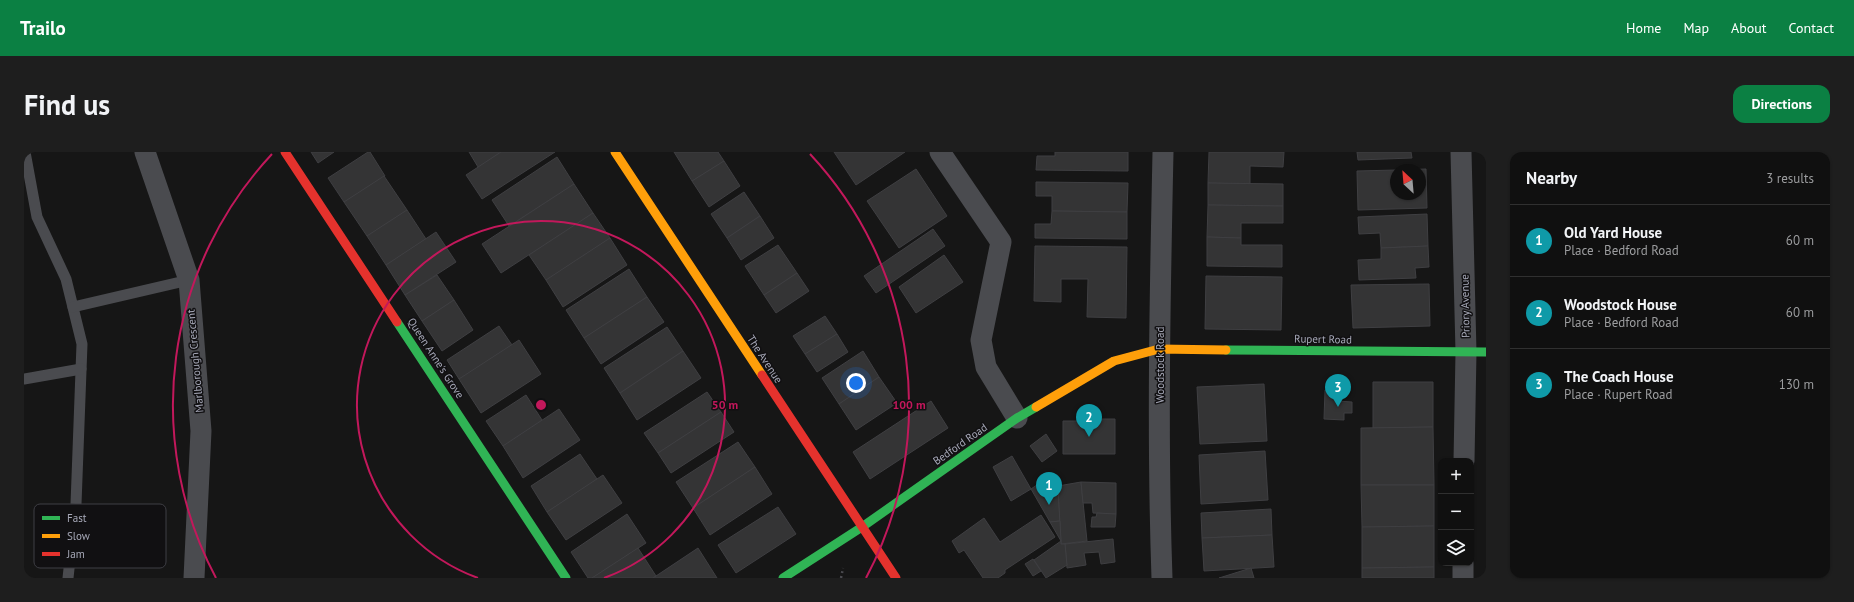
<!DOCTYPE html>
<meta charset="utf-8">
<style>
:root{--surface:#101010;--page:#1e1e1e;--text:#f1f3f6;--muted:#9c9d9f;--line:#303030;--accent:#0b8043}
body{margin:0;font-family:"PT Sans",sans-serif;background:var(--page);color:var(--text)}
.controls{position:absolute;right:12px;bottom:12px;display:grid;overflow:hidden;border-radius:8px;box-shadow:0 1px 3px #0004}
.controls button{width:36px;height:36px;display:grid;place-items:center;padding:0;border:0;border-bottom:1px solid var(--line);background:var(--surface);color:var(--text);font:20px sans-serif}
.compass{position:absolute;left:1366px;top:12px;width:36px;height:36px;border-radius:50%;background:var(--surface);box-shadow:0 1px 3px #0004;rotate:334deg}
.you{position:absolute;left:832px;top:231px;width:14px;height:14px;margin:-10px;border:3px solid #fff;border-radius:50%;background:#1a73e8;box-shadow:0 0 0 6px #1a73e833}
.badge{display:grid;place-items:center;width:26px;height:26px;border-radius:50%;background:var(--accent);color:#fff;font-size:13px;font-weight:700}
.pin{position:absolute;translate:-50% -33px;filter:drop-shadow(0 1px 2px #0008)}
.pin::after{content:'';position:absolute;top:21px;width:14px;height:12px;background:inherit;clip-path:polygon(0 0,100% 0,50% 100%)}
.list{margin:0;padding:0;list-style:none}
h2{display:flex;justify-content:space-between;align-items:center;height:52px;margin:0;padding:0 16px;font-size:17px}
h2 small{font-size:13px;font-weight:400;color:var(--muted)}
.list li{display:grid;grid-template-columns:26px 1fr auto;gap:12px;align-items:center;box-sizing:border-box;height:72px;padding:0 16px;border-top:1px solid var(--line)}
.list b{display:block;font-size:15px;white-space:nowrap}
.list p{margin:0;font-size:13px;white-space:nowrap;color:var(--muted)}
.list em{font-size:13px;font-style:normal;color:var(--muted)}
.icon{flex:none;width:22px;height:22px;fill:none;stroke:currentColor;stroke-width:2;stroke-linecap:round;stroke-linejoin:round}
.map{position:relative;flex:none;width:1462px;height:426px;overflow:hidden;border-radius:12px}
header{display:flex;align-items:center;gap:24px;box-sizing:border-box;height:56px;padding:0 20px;background:var(--accent);color:#fff}
header strong{font-size:19px}
nav{display:flex;gap:22px;margin-inline-start:auto;font-size:14px}
.intro{display:flex;align-items:center;justify-content:space-between;box-sizing:border-box;height:96px;padding:0 24px}
h1{margin:0;font-size:28px}
.button{padding:10px 18px;border-radius:12px;background:var(--accent);color:#fff;font-size:14px;font-weight:700}
main{display:flex;gap:24px;padding:0 24px}
aside{flex:1;background:var(--surface);border-radius:12px;box-shadow:0 1px 3px #0004}
.map>svg:first-child{display:block}
.building{fill:#343435;stroke:#3f3f42}
.lines{fill:none;stroke-linecap:round;stroke-linejoin:round}
.path{stroke:#4c4c51;stroke-width:2.5;stroke-dasharray:2 3;stroke-linecap:butt}
.lane{stroke:#4a4b4f;stroke-width:11}
.street{stroke:#4a4b4f;stroke-width:21}
.fast{stroke:#30b455;stroke-width:9}
.slow{stroke:#ff9f0a;stroke-width:9}
.jam{stroke:#e5322d;stroke-width:9}
.ring{fill:none;stroke:#c2185b;stroke-width:2}
.labels{text-anchor:middle;dominant-baseline:central;stroke-width:3;stroke-linejoin:round;paint-order:stroke}
.street-label{font-size:11px;fill:#a7a9b8;stroke:#111012}
.key{fill:#111012;stroke:#3e3e44;stroke-width:1}
.key-label{font-size:11px;fill:#a7a9b8}
.centre{fill:#c2185b;stroke:#111012;stroke-width:2}
.ring-label{font-size:12px;text-anchor:middle;font-weight:bold;fill:#c2185b;stroke:#111012;stroke-width:3;stroke-linejoin:round;paint-order:stroke}
</style>
<header>
<strong>Trailo</strong>
<nav><a>Home</a><a>Map</a><a>About</a><a>Contact</a></nav>
</header>
<div class="intro"><h1>Find us</h1><a class="button">Directions</a></div>
<main>
<div class="map">
<svg width="1462" height="426" viewBox="0 0 1462 426">
<rect width="100%" height="100%" fill="#161616"/>
<g class="building">
<polygon points="287,0 310,0 294,11"/>
<polygon points="344,0 346,0 361,24 320,50 304,26"/>
<polygon points="445,0 477,0 454,15"/>
<polygon points="477,0 531,0 458,47 442,23"/>
<polygon points="650,0 694,0 700,9 668,29"/>
<polygon points="810,0 881,0 832,33"/>
<polygon points="1031,0 1104,0 1104,19 1012,18 1013,4 1031,4"/>
<polygon points="1185,0 1260,0 1259,15 1226,14 1226,32 1184,31"/>
<polygon points="1333,0 1387,0 1388,6 1334,8"/>
<polygon points="533,5 550,32 485,74 468,48"/>
<polygon points="700,9 716,34 685,55 668,29"/>
<polygon points="892,17 923,64 875,96 843,49"/>
<polygon points="1402,17 1403,56 1334,58 1333,19 1372,18 1372,42 1396,42 1396,18 1372,18"/>
<polygon points="360,24 383,58 343,84 320,50"/>
<polygon points="1012,30 1104,31 1103,60 1028,59 1028,44 1012,44"/>
<polygon points="1184,31 1259,32 1259,54 1184,53"/>
<polygon points="550,32 569,61 477,121 458,92"/>
<polygon points="720,40 736,64 703,86 687,62"/>
<polygon points="1184,53 1259,54 1259,71 1217,71 1217,86 1183,85"/>
<polygon points="383,58 402,87 362,113 343,84"/>
<polygon points="1028,59 1103,60 1103,87 1011,86 1011,72 1027,72"/>
<polygon points="569,61 586,86 522,128 505,103"/>
<polygon points="1403,62 1404,94 1357,96 1356,81 1335,82 1334,65"/>
<polygon points="736,64 750,86 717,108 703,86"/>
<polygon points="909,77 921,94 852,141 840,124"/>
<polygon points="412,80 432,110 381,143 362,113"/>
<polygon points="1183,85 1217,86 1217,93 1258,93 1258,115 1183,114"/>
<polygon points="586,86 603,113 539,155 522,128"/>
<polygon points="754,93 773,121 740,143 721,114"/>
<polygon points="1011,94 1103,95 1102,166 1063,165 1064,127 1037,127 1037,150 1010,149"/>
<polygon points="1404,94 1405,115 1391,116 1392,126 1335,128 1334,108 1357,107 1357,96"/>
<polygon points="920,103 939,130 892,161 875,135"/>
<polygon points="605,117 623,145 560,186 542,158"/>
<polygon points="773,121 785,139 752,161 740,143"/>
<polygon points="413,123 430,148 398,169 381,143"/>
<polygon points="1182,124 1258,125 1257,178 1181,177"/>
<polygon points="1405,132 1406,174 1329,176 1327,133"/>
<polygon points="623,145 640,170 577,212 560,186"/>
<polygon points="430,148 449,178 418,199 398,169"/>
<polygon points="801,164 813,182 781,202 769,184"/>
<polygon points="475,174 488,193 435,227 423,208"/>
<polygon points="643,175 659,199 596,241 580,216"/>
<polygon points="813,182 824,200 793,220 781,202"/>
<polygon points="495,188 517,222 457,261 435,227"/>
<polygon points="659,199 677,226 613,268 596,241"/>
<polygon points="839,199 855,225 815,252 798,226"/>
<polygon points="855,225 873,251 832,278 815,252"/>
<polygon points="1349,230 1409,230 1409,275 1349,276"/>
<polygon points="1240,232 1243,289 1176,292 1173,235"/>
<polygon points="1301,238 1313,238 1313,249 1328,250 1328,261 1320,261 1320,268 1300,267"/>
<polygon points="683,240 697,260 634,301 620,281"/>
<polygon points="502,243 518,268 479,294 462,269"/>
<polygon points="907,249 924,276 846,327 829,300"/>
<polygon points="535,257 556,288 499,326 479,294"/>
<polygon points="697,260 710,280 647,321 634,301"/>
<polygon points="1057,267 1091,267 1091,302 1039,302 1039,269 1056,269"/>
<polygon points="1409,275 1410,333 1337,333 1337,276"/>
<polygon points="1022,282 1033,299 1018,310 1006,294"/>
<polygon points="714,290 731,315 669,356 652,330"/>
<polygon points="1241,299 1244,348 1177,352 1175,303"/>
<polygon points="556,302 573,327 523,360 507,334"/>
<polygon points="988,304 1007,337 987,349 969,315"/>
<polygon points="731,315 748,342 686,383 669,356"/>
<polygon points="579,323 598,351 542,388 523,360"/>
<polygon points="1026,324 1034,334 1036,369 1026,370 1007,337"/>
<polygon points="1057,330 1063,389 1037,392 1034,334"/>
<polygon points="1057,330 1092,331 1092,362 1069,361 1068,351 1059,351"/>
<polygon points="1337,333 1410,333 1410,374 1338,375"/>
<polygon points="754,355 772,382 712,421 694,393"/>
<polygon points="1247,357 1248,383 1178,386 1177,361"/>
<polygon points="1073,361 1092,362 1091,375 1067,375 1068,365 1072,365"/>
<polygon points="603,362 622,391 568,426 564,426 547,400"/>
<polygon points="1017,363 1031,385 981,418 981,421 974,426 959,426 940,398 935,401 928,389 960,366 976,390"/>
<polygon points="1036,369 1037,389 1026,370"/>
<polygon points="1410,374 1410,415 1338,416 1338,375"/>
<polygon points="1248,383 1250,415 1180,419 1178,386"/>
<polygon points="1089,387 1091,410 1077,412 1075,400 1060,401 1062,413 1043,416 1041,392"/>
<polygon points="1037,389 1037,392 1041,392 1043,413 1022,426 1010,408"/>
<polygon points="614,396 632,424 629,426 568,426"/>
<polygon points="674,396 693,426 629,426"/>
<polygon points="1009,407 1017,419 1009,424 1001,412"/>
<polygon points="1410,415 1410,426 1338,426 1338,416"/>
<polygon points="1227,416 1230,426 1195,426"/>
</g>
<g class="lines">
<polyline class="path" points="817,426 819,416"/>
<g class="lane">
<polyline points="1,0 13,65 42,127 58,192 52,352 44,426"/>
<polyline points="49,155 165,128"/>
<polyline points="0,227 57,217"/>
</g>
<g class="street">
<polyline points="121,0 165,128 177,279 170,426"/>
<polyline points="916,0 977,90 957,188 962,215 993,266"/>
<polyline points="1437,0 1442,200 1440,309"/>
<path d="M 1138,426 C 1133,284 1136,142 1139,0"/>
<polyline points="1439,426 1439,411"/>
</g>
<g class="fast">
<polyline points="373,170 542,426"/>
<polyline points="1202,198 1462,200"/>
<polyline points="759,426 838,375 993,266 1012,255"/>
</g>
<g class="slow">
<polyline points="591,0 738,223"/>
<polyline points="1012,255 1090,209 1135,197 1202,198"/>
</g>
<g class="jam">
<polyline points="261,0 373,170"/>
<polyline points="738,223 872,426"/>
</g>
</g>
<g class="ring">
<path d="M454 426A184 184 0 1 1 580 426"/>
<path d="M192 426A368 368 0 0 1 248 2M786 2A368 368 0 0 1 842 426"/>
</g>
<g class="labels">
<g class="street-label">
<text transform="translate(1441 154) rotate(-91)">Priory Avenue</text>
<text transform="translate(1299 187) rotate(1)">Rupert Road</text>
<text transform="translate(412 206) rotate(57)">Queen Anne's Grove</text>
<text transform="translate(741 207) rotate(57)">The Avenue</text>
<text transform="translate(171 209) rotate(-95)">Marlborough Crescent</text>
<text transform="translate(1136 213) rotate(-90)">Woodstock Road</text>
<text transform="translate(936 292) rotate(-35)">Bedford Road</text>
</g>
</g>
<rect x="10" y="352" width="132" height="64" rx="6" class="key"/>
<rect x="18" y="364" width="18" height="4" fill="#30b455"/>
<rect x="18" y="382" width="18" height="4" fill="#ff9f0a"/>
<rect x="18" y="400" width="18" height="4" fill="#e5322d"/>
<g class="key-label">
<text x="43" y="370">Fast</text>
<text x="43" y="388">Slow</text>
<text x="43" y="406">Jam</text>
</g>
<circle cx="517" cy="253" r="6" class="centre"/>
<g class="ring-label">
<text x="701" y="257">50 m</text>
<text x="885" y="257">100 m</text>
</g>
</svg>
<div class="controls">
<button>+</button>
<button>−</button>
<button><svg class="icon" aria-label="layers" viewBox="0 0 24 24"><path d="M12 4l9 5-9 5-9-5zM3 14l9 5 9-5"/></svg></button>
</div>
<svg class="compass" viewBox="-18 -18 36 36"><path d="M0-13l5 13h-10z" fill="#e53935"/><path d="M0 13l5-13h-10z" fill="#9c9d9f"/></svg>
<div class="you"></div>
<div class="pin badge" style="left:1025px;top:353px;background:#0f9aa8">1</div>
<div class="pin badge" style="left:1065px;top:285px;background:#0f9aa8">2</div>
<div class="pin badge" style="left:1314px;top:255px;background:#0f9aa8">3</div>
</div>
<aside>
<h2>Nearby<small>3 results</small></h2>
<ul class="list">
<li><span class="badge" style="background:#0f9aa8">1</span><div><b>Old Yard House</b><p>Place · Bedford Road</p></div><em>60 m</em></li>
<li><span class="badge" style="background:#0f9aa8">2</span><div><b>Woodstock House</b><p>Place · Bedford Road</p></div><em>60 m</em></li>
<li><span class="badge" style="background:#0f9aa8">3</span><div><b>The Coach House</b><p>Place · Rupert Road</p></div><em>130 m</em></li>
</ul>
</aside>
</main>
